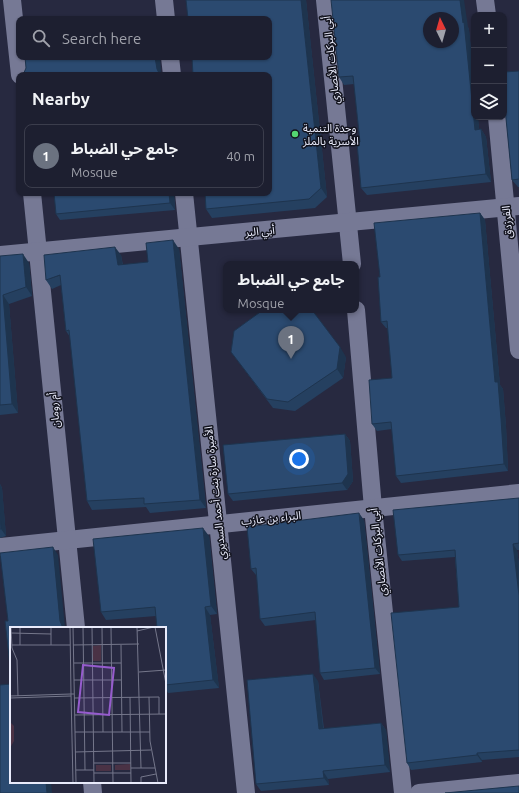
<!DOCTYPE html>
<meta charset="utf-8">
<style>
:root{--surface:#1d1f30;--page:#2a2c3c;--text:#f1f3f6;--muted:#a0a2ab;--line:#3b3d4c;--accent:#8bbbb9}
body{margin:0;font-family:Ubuntu,"Noto Sans Arabic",sans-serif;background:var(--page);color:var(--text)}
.controls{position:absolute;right:12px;top:12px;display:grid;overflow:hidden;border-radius:8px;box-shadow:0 1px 3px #0004}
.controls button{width:36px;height:36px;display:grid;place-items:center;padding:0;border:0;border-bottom:1px solid var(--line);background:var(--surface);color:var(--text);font:20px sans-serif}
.compass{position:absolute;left:423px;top:12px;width:36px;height:36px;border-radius:50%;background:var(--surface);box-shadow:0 1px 3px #0004;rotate:355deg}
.you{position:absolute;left:299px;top:459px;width:14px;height:14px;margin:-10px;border:3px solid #fff;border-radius:50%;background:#1a73e8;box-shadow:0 0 0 6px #1a73e833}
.badge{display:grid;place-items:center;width:26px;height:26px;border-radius:50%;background:var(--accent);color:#fff;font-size:13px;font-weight:700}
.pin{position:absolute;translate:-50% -33px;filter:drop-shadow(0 1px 2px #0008)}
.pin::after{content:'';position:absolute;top:21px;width:14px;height:12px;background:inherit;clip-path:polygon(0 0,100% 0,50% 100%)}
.popup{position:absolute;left:223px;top:261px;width:136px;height:52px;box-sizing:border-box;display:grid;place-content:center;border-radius:8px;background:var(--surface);filter:drop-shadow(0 1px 3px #0005);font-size:13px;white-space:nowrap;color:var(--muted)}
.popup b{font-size:15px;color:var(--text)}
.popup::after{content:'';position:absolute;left:50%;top:100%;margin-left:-8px;border:8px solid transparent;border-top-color:var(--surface)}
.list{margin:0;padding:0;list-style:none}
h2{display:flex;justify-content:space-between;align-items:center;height:52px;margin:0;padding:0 16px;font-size:17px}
h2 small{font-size:13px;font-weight:400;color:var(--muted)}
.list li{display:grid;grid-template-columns:26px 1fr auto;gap:12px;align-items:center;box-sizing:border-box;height:64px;margin:0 8px 8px;padding:0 8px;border:1px solid var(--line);border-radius:8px}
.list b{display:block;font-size:15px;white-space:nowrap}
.list p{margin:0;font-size:13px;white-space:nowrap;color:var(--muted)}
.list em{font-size:13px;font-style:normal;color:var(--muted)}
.icon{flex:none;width:22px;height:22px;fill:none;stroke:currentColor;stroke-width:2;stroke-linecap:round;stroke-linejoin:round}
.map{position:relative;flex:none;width:519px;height:793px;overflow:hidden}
.search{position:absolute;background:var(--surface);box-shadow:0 1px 3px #0004;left:16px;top:16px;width:256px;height:44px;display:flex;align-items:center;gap:10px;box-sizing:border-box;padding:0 14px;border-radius:8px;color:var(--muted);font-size:15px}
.panel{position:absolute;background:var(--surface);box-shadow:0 1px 3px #0004;left:16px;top:72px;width:256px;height:124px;border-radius:8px}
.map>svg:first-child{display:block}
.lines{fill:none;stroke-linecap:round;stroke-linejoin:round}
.street{stroke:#767995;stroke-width:18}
.wall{fill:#254060}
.shaded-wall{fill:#1e344e}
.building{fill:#2b4a70;stroke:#1e344e;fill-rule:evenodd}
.poi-dot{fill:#54d672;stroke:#12131d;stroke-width:1.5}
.labels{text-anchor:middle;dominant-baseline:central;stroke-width:3;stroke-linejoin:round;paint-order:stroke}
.street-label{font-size:11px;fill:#e9ebfb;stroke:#12131d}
.poi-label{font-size:11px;fill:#e9ebfb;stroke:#12131d;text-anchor:start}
.inset-road{fill:none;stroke:#75778b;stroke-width:1}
.view{fill:#965cce;fill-opacity:0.15;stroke:#965cce;stroke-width:2}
.inset-edge{fill:none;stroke:#e9ebfb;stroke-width:2}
</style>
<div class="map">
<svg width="519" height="793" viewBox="0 0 519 793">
<rect width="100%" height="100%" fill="#272940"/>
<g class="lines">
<g class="street">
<polyline points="12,0 20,75"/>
<polyline points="164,0 166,19"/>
<polyline points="325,0 352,264"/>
<polyline points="485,0 487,15"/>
<polyline points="170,57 172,75"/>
<polyline points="497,117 519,350"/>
<polyline points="32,193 76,628"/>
<polyline points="184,193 246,793"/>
<polyline points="0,255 519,206"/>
<polyline points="356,310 373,508 403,793"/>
<polyline points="0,547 519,493"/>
<polyline points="92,782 93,793"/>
<polyline points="419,793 519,783"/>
</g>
</g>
<g class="wall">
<polygon points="306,0 327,197 315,208 212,218 206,209"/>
<polygon points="468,27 469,30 479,129 481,129 486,137 491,182 367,195 361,188 360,142 354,84 344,85 339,77"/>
<polygon points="519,71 519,187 518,187 512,180"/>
<polygon points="174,194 175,210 60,220 56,214"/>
<polygon points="480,213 485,220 500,385 503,389 506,426 508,471 401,483 396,476 392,429 377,431 372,424 392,378 388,328 386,328 381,322 380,277"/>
<polygon points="179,249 206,508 150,513 146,507 92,510 87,501 70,337 66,331 61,285 52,289 46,280 121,255 123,265 148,262"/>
<polygon points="0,256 29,263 32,296 9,304 18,413 0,415"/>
<polygon points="231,352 346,357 343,378 295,411 273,408"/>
<polygon points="345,434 350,441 353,481 347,490 233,501 228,494"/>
<polygon points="0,484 2,488 6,536 0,538"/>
<polygon points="519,498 519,550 517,550 519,565 519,757 482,760 482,762 411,770 407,763 459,607 455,557 402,561 398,555"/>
<polygon points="364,520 380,674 324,680 320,673 316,620 265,626 260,619 257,575 256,575 251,569"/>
<polygon points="209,536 217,614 210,615 219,688 168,693 165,688 165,628 156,616 106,620 101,612"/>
<polygon points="318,681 324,729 381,723 386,730 390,772 328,779 329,785 261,791 256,784"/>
</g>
<g class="shaded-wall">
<polygon points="301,0 306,0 327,197 321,188"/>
<polygon points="460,0 464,0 468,27 469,30 474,77 474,117 478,117 480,137 475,130"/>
<polygon points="155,57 160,57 161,75 160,75 157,69"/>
<polygon points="481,129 486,137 491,182 486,174"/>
<polygon points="169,193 174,193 175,210 170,203"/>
<polygon points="480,213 485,220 500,385 503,389 506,426 508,471 504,464 495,382"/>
<polygon points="173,240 179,249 206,508 200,500"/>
<polygon points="115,247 121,255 124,274 118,265"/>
<polygon points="23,254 29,263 32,296 26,287"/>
<polygon points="3,295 9,304 18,413 12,404"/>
<polygon points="340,347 346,357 343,378 337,369"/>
<polygon points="345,434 350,441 353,481 347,490 342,483"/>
<polygon points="0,484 2,488 6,536 1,529 0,513"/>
<polygon points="359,513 364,520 380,674 375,668"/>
<polygon points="203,528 209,536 217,614 211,606"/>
<polygon points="513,544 517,550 519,565 519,595"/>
<polygon points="53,547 58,555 65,628 63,628 60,621"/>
<polygon points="205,607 210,615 219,688 213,680"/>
<polygon points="313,674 318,681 324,736 319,729"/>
<polygon points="381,723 386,730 390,772 385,765"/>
<polygon points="477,753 482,760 482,762 477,755"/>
<polygon points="323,771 328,779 329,785 324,778"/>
<polygon points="46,782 51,782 52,793 47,793"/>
</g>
<g class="building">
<polygon points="186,0 301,0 321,188 309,199 206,209 205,193 269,193 269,75 193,75 192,57 269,57 269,19 188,19"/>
<path d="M 331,0 L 460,0 L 463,23 L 464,22 L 475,130 L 481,129 L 486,174 L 361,188 L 357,143 L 360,142 L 353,76 L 339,77 ZM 429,18 L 453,18 L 453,42 L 429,42 Z"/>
<polygon points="25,57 155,57 157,69 160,75 23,75 26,68"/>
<polygon points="519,71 519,179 512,180 504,98 504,72"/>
<polygon points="54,193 169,193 170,203 56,214"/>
<polygon points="480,213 495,382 498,382 501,419 504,464 396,476 391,422 372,424 369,380 392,378 387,321 381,322 378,277 380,277 374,223"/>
<polygon points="173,240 200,500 144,504 144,498 87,501 69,330 66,331 60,275 46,280 44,255 115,247 118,265 148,262 146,243"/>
<polygon points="23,254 26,287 3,295 12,404 0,405 0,256"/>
<polygon points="263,310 312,310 340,347 337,369 288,402 267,399 231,352 234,331"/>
<polygon points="345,434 348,474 342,483 228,494 223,445"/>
<polygon points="519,498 519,543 513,544 519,595 519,750 477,753 477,755 407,763 391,613 459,607 455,550 398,555 393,510"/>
<polygon points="0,513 1,529 0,529"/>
<polygon points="359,513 375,668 320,673 315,612 260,619 256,568 251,569 247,527"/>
<polygon points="203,528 211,606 205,607 213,680 165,685 165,628 157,628 155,607 101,612 93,539"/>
<polygon points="53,547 60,621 63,628 11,628 11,675 5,621 8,621 0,553"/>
<polygon points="313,674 319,729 381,723 385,765 323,771 324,778 256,784 247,680"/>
<polygon points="11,684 11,782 46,782 47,793 0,793 0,685"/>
<polygon points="519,786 519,793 445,793"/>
</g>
<circle class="poi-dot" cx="295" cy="134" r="4"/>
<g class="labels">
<g class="street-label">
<text transform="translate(331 60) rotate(-96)">أبي البركات الأنصاري</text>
<text transform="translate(507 222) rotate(-95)">الفرزدق</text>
<text transform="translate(260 231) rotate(-5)">أبي البر</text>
<text transform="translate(54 410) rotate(-96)">أم رومان</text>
<text transform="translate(215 493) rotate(-96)">الأميرة سارة بنت أحمد السديري</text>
<text transform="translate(271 518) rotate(-6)">البراء بن عازب</text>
<text transform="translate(378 552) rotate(-96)">أبي البركات الأنصاري</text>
</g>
<g class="poi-label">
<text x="303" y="128">وحدة التنمية<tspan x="303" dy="13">الأسرية بالملز</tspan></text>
</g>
</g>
<g transform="translate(10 627)">
<rect width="156" height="156" fill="#272940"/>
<path d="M 120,137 L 120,143 L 105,143 L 105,138 ZM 86,138 L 101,138 L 101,144 L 86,144 Z" fill="#4a3245"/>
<path d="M 91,18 L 91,34 L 83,34 L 83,19 Z" fill="#4a3245"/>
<path d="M 0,95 L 4,99 L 4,114 L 0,121 Z" fill="#4a3245"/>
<path class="inset-road" d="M 1,0 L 2,21 L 7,33 L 8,69M 10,0 L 10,18M 41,0 L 41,18M 60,0 L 61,67M 63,0 L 66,156M 73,0 L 75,143M 82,0 L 84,156M 92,0 L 93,105M 101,0 L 103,156M 127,0 L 131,141M 145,0 L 156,57M 127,4 L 144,0M 1,6 L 41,7M 2,18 L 60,18M 63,18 L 129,17M 111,18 L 112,105M 64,36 L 111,36M 129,45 L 156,43M 64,53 L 111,53M 0,69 L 61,67M 120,70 L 121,156M 139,70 L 140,114 L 148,156M 0,71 L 61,69M 64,71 L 149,70 L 149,87M 65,88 L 156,87M 65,105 L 140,105M 65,125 L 141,123M 84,136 L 121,136M 121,141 L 145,141M 66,143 L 84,143M 84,146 L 121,146M 63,156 L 61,67 L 64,67M 131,156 L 131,150 L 146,147"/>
<path class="view" d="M 73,38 L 104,41 L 99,88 L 68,85 Z"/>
<rect width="156" height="156" class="inset-edge"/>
</g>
</svg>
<div class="controls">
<button>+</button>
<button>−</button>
<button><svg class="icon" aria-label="layers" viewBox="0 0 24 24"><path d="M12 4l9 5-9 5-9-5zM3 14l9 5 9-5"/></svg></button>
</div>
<svg class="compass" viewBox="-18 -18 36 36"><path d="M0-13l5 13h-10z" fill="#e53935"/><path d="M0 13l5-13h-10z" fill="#a0a2ab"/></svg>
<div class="you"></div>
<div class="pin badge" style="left:291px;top:359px;background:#6b7280">1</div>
<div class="popup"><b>جامع حي الضباط</b>Mosque</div>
<div class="search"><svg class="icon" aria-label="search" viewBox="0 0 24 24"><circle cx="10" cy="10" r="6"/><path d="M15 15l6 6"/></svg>Search here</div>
<section class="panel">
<h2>Nearby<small></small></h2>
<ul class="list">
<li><span class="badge" style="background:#6b7280">1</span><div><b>جامع حي الضباط</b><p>Mosque</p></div><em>40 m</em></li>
</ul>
</section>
</div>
